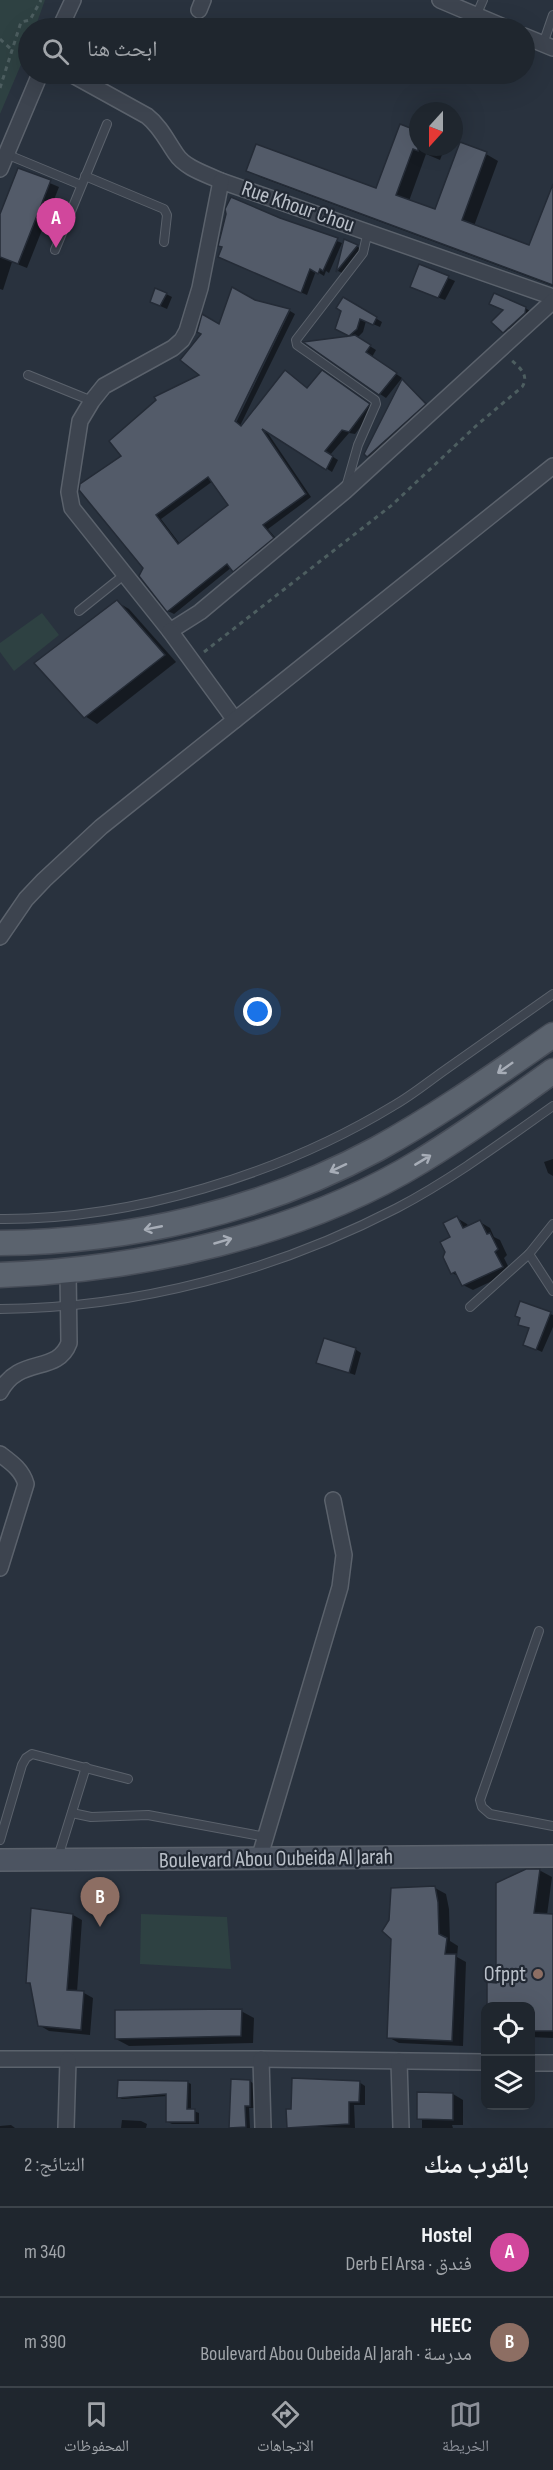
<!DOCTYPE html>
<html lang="ar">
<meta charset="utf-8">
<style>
:root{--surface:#1f262e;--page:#272e36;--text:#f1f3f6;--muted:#a1a5aa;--line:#3c434a;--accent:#8c9099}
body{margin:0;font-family:"Sofia Sans Condensed","Noto Naskh Arabic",sans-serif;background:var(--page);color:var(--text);direction:rtl}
.controls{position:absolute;right:18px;bottom:18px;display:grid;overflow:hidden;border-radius:12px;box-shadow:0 6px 24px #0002}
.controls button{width:54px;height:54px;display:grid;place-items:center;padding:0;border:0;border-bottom:2px solid var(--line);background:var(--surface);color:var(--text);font:30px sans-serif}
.compass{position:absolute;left:409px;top:102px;width:54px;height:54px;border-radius:50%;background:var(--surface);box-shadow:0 6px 24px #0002;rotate:201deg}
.you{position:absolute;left:258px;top:1012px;width:21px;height:21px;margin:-15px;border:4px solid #fff;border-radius:50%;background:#1a73e8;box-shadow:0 0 0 9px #1a73e833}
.badge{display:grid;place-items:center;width:39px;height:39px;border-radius:50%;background:var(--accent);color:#fff;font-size:20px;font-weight:700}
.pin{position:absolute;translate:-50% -50px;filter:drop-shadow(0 2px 3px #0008)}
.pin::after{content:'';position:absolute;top:32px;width:21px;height:18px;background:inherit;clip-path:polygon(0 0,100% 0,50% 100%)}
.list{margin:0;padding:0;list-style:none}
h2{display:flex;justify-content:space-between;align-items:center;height:78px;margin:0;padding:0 24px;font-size:26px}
h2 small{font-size:20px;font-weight:400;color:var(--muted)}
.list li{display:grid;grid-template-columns:39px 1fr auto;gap:18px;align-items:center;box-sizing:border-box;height:90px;padding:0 24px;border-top:2px solid var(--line)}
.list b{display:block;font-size:22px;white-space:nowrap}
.list p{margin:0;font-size:20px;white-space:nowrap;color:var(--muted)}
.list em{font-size:20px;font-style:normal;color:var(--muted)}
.icon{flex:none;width:33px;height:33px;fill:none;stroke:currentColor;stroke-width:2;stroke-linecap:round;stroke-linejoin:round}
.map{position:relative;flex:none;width:553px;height:2128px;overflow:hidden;direction:ltr}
.search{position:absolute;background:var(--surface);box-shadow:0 6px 24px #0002;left:18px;right:18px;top:18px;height:66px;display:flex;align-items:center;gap:15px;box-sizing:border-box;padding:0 21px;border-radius:33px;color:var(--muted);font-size:22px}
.sheet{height:258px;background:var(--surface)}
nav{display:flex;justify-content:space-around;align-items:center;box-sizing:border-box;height:84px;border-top:2px solid var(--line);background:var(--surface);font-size:16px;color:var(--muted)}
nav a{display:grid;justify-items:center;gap:3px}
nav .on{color:var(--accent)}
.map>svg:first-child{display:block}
.green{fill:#2e4142}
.shadow{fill:#0007;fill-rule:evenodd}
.building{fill:#535b69;stroke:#242b36;stroke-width:1.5;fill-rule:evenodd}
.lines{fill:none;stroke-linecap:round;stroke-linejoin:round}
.lane-casing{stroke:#5b626c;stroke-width:10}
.street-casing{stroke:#5b626c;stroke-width:18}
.secondary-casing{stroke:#5b626c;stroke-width:24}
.primary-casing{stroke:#474d58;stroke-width:27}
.path{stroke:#4d5e60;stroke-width:3;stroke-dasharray:4.5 4.5;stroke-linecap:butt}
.lane{stroke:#3d444f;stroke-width:8}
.street{stroke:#3d444f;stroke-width:15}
.secondary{stroke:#4c5461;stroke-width:21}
.primary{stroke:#5b636e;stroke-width:24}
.oneway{stroke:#a7adb7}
.education-dot{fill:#8d6e63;stroke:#222934;stroke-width:2}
.labels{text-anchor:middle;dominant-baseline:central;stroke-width:4.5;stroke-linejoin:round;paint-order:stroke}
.street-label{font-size:22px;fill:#bac0c9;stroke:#222934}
.poi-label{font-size:22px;fill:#bac0c9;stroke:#222934;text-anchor:end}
</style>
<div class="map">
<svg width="553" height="2128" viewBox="0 0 553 2128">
<rect width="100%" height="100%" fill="#29323e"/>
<g class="green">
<polygon points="0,0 45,0 35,28 28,28 28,48 0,114"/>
<polygon points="42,613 59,635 14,671 0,652 0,643"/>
<polygon points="141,1914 227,1917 231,1969 140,1964"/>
</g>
<g class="shadow">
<polygon points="418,132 418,147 445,147 440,160 426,154 409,201 436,211 486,154 498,161 474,226 530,247 553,185 553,286 260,177 248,170 377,190"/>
<polygon points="19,170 59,187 27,268 12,262 3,290 0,289 0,218"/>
<polygon points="280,220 342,243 329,273 326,271 324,276 316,271 307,295 226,260"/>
<polygon points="345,241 362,249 342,273 338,271"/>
<polygon points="420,266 455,281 445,300 418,290"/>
<polygon points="166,294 172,297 167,309 158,305"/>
<polygon points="343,299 382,322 380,327 366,321 363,332 357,338 376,350 372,357 402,378 386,398 380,394 353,337 343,332"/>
<polygon points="525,308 532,312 510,336 494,322"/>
<path d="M 290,311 L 295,314 L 238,430 L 328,375 L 375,408 L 355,434 L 349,433 L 330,455 L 338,460 L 332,472 L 265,429 L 311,497 L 268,529 L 279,542 L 240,574 L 232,567 L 174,614 L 168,611 L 145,568 L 123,456 L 202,376 L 203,317 L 230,427 L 233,429 ZM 213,481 L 230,505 L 180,544 L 161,519 Z"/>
<polygon points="403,381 431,408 374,460 365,453"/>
<polygon points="117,602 129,609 176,662 97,724 85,716"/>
<polygon points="553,1159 553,1176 548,1173 544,1162"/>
<polygon points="457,1218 467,1224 469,1227 480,1222 490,1228 494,1237 500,1240 507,1255 504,1258 511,1272 473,1290 463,1285 460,1277 452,1273 452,1238"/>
<polygon points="521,1303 553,1315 553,1327 542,1352 525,1344 530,1329 520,1324"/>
<polygon points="355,1349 361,1353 355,1375 318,1362"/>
<polygon points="539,1870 552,1877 547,1915 553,1915 553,2038 530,2037 530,2006 497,1984"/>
<polygon points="435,1888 446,1894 449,1909 450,1941 458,1946 457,1957 466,1962 463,2046 399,2043 388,2037 392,1938"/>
<polygon points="73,1915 82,1920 77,1992 84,1993 93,1998 90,2035 49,2031 39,2025 31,1984 28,1982"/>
<polygon points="241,2011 254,2018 253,2043 129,2046 116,2039"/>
<polygon points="250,2081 254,2084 254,2108 249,2108 250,2128 233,2128 230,2127"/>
<polygon points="187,2082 191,2084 191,2110 199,2113 199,2124 172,2124 168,2122 168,2096 122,2099 118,2097"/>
<polygon points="359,2082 365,2086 365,2105 354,2105 355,2128 288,2127 292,2110"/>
<polygon points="453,2094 463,2100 463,2125 452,2125 453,2128 422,2128 422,2120 418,2118"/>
<polygon points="122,2120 141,2121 147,2124 146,2128 121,2128"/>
<polygon points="11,2125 15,2128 0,2128 0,2126"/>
</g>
<g class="building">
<polygon points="400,124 418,131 418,151 413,149 396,195 435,209 460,142 487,152 462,220 529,245 553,184 553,285 246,171 256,144 376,188"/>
<polygon points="18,168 51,180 18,264 0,257 0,214"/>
<polygon points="231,197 280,218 338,238 323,271 320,269 318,274 310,269 301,293 218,257 222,247 218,246 226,214 225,209"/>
<polygon points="344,239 358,245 336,272"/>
<polygon points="419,264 449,276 438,298 410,287"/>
<path d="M 232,287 L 255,300 L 290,309 L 235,421 L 241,426 L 285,370 L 307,388 L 322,370 L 370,404 L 349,432 L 342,430 L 325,451 L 333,456 L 326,470 L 262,429 L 306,494 L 263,525 L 274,538 L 233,572 L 227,564 L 167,612 L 139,576 L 143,568 L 79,490 L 80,484 L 121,456 L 109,441 L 156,400 L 154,397 L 199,375 L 180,360 L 201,334 L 197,332 L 202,314 L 219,324 ZM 208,477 L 228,505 L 178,544 L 156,515 Z"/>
<polygon points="155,288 167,293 160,306 150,302"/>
<polygon points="494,293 526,307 525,313 503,333 491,322 503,310 489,304"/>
<polygon points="343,297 377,317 373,325 360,319 357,329 349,336 355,335 371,345 366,352 397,373 379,395 303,342 349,336 335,329 341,311 336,308"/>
<polygon points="402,379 426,404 367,457 364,454"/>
<polygon points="117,600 165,655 84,718 34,663"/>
<polygon points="457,1216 463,1228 480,1220 487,1234 490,1233 498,1249 495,1252 503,1267 462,1286 455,1272 451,1274 443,1257 445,1252 440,1242 450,1237 443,1223"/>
<polygon points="520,1301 551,1312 536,1350 523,1345 529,1328 518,1325 520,1318 515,1316"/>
<polygon points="324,1338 356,1348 349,1373 316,1363"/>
<polygon points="526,1869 540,1869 534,1913 553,1914 553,2031 531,2031 531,2007 487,2007 487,1982 496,1983 496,1883"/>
<polygon points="435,1886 438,1902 439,1934 447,1938 445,1954 456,1954 452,2041 387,2038 391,1939 382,1931 389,1920 391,1888"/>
<polygon points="31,1908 73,1914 67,1990 84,1991 81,2030 38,2026 30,1983 26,1983"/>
<polygon points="242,2009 241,2036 115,2039 115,2010"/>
<polygon points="292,2078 360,2081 359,2102 349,2102 349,2124 287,2128 286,2109 291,2109"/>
<polygon points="231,2079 250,2080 250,2106 245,2106 246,2127 229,2128"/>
<polygon points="118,2080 188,2081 187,2109 195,2109 195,2122 166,2122 166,2094 117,2098"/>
<polygon points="417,2092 453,2093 453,2120 417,2119"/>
</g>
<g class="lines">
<g class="lane-casing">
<g id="lane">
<polyline points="476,16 483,0"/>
<polyline points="543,44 553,15"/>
<polyline points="6,154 81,185"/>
<polyline points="85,176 164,209 167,215 164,242"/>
<polyline points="55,250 107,124"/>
<polyline points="28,375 92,401"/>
<polyline points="346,487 358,445 376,404 375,400 297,345 296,340 363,253 368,231"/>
<polyline points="79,611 124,575"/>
<path d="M 0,1219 C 132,1220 281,1174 393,1106 C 411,1096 428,1082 445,1070 C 481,1045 517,1019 553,994"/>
<polyline points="529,1254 553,1291"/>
<polyline points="470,1307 529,1254 553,1224"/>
<path d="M 0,1309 C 138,1308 275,1271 397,1208 C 452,1179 502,1142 553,1106"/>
<polyline points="539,1631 480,1800 482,1807 490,1814 553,1826"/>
<polyline points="72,1813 91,1817 148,1815 266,1837"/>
<polyline points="0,1840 22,1765 26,1758 32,1754 128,1779"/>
<polyline points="58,1857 86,1767"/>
</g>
</g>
<g class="street-casing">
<g id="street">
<polyline points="440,0 506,28"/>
<polyline points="199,10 203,0"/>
<polyline points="60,28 73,0"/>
<polyline points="524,36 553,48"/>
<path d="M 71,74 L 147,116 C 160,126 167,141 176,154 C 185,168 206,174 221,181 L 553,297"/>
<polyline points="0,169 40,74"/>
<polyline points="221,181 200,288 187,331 182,340 173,348 104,386 92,401 80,421 69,492 72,508 170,631 200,612 345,491 553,301"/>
<polyline points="170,631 235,720"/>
<polyline points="0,937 26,899 44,880 101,827 553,466"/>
<path d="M 0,1392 C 19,1355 57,1375 69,1343 L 68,1271"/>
<path d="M 0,1454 C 12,1463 22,1470 26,1484 L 0,1568"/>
<polyline points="259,1859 340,1587 344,1555 333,1500"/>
<polyline points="0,2059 261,2059 486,2062"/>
<polyline points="261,2059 263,2128"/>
<polyline points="399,2061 401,2128"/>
<polyline points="530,2063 553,2063"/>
<polyline points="66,2128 68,2060"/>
</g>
</g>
<g class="secondary-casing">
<polyline id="secondary" points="0,1860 553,1856"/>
</g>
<g class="primary-casing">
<g id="primary">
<path d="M 0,1243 C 130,1242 262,1211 377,1149 C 439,1115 495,1075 553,1035"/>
<path d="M 0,1275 C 141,1270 300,1235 421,1161 C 467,1133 510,1102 553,1071"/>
</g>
</g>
<g class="path">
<polyline points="0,39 12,50"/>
<polyline points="0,88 21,22 30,20 41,0"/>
<path d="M 204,652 L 392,505 L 477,425 L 522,387 C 530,375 519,367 510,359"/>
</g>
<use href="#lane" class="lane"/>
<use href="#street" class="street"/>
<use href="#secondary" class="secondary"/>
<use href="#primary" class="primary"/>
</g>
<defs><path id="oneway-shaft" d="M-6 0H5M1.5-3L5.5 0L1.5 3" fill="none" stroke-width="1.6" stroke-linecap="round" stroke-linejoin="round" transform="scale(1.5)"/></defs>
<g class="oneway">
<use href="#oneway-shaft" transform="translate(505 1068) rotate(145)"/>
<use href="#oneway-shaft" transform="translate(423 1160) rotate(-31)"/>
<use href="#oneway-shaft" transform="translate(338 1168) rotate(155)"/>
<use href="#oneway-shaft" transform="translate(153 1228) rotate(169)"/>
<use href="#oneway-shaft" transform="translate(223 1241) rotate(-16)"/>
</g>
<circle class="education-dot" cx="538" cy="1974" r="6"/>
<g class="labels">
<g class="street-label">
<text transform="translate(298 207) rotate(19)">Rue Khour Chou</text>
<text transform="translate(276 1859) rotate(-1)">Boulevard Abou Oubeida Al Jarah</text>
</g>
<g class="poi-label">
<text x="526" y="1974">Ofppt</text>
</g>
</g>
</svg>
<div class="controls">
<button><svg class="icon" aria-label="locate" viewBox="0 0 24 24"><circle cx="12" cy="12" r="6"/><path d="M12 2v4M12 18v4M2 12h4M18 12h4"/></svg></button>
<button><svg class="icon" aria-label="layers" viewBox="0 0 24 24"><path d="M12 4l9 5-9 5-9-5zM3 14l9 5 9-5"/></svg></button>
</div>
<svg class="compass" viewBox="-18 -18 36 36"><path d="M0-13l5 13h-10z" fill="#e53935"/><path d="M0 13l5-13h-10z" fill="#a1a5aa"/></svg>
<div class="you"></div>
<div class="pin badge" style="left:56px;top:248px;background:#d1479c">A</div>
<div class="pin badge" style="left:100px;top:1927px;background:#8d6e63">B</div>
<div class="search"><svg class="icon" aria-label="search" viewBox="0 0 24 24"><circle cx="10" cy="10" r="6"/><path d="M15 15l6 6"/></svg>ابحث هنا</div>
</div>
<section class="sheet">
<h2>بالقرب منك<small>النتائج: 2</small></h2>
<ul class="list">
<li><span class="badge" style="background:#d1479c">A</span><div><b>Hostel</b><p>فندق · Derb El Arsa</p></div><em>340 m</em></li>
<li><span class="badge" style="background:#8d6e63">B</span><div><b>HEEC</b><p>مدرسة · Boulevard Abou Oubeida Al Jarah</p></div><em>390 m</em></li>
</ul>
</section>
<nav>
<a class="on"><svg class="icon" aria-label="map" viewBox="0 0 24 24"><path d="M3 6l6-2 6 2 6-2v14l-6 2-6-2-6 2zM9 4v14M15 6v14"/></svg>الخريطة</a>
<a><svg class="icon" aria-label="directions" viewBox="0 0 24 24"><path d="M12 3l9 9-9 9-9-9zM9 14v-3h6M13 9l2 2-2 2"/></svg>الاتجاهات</a>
<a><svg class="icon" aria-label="saved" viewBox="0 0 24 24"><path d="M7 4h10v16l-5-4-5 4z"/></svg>المحفوظات</a>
</nav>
